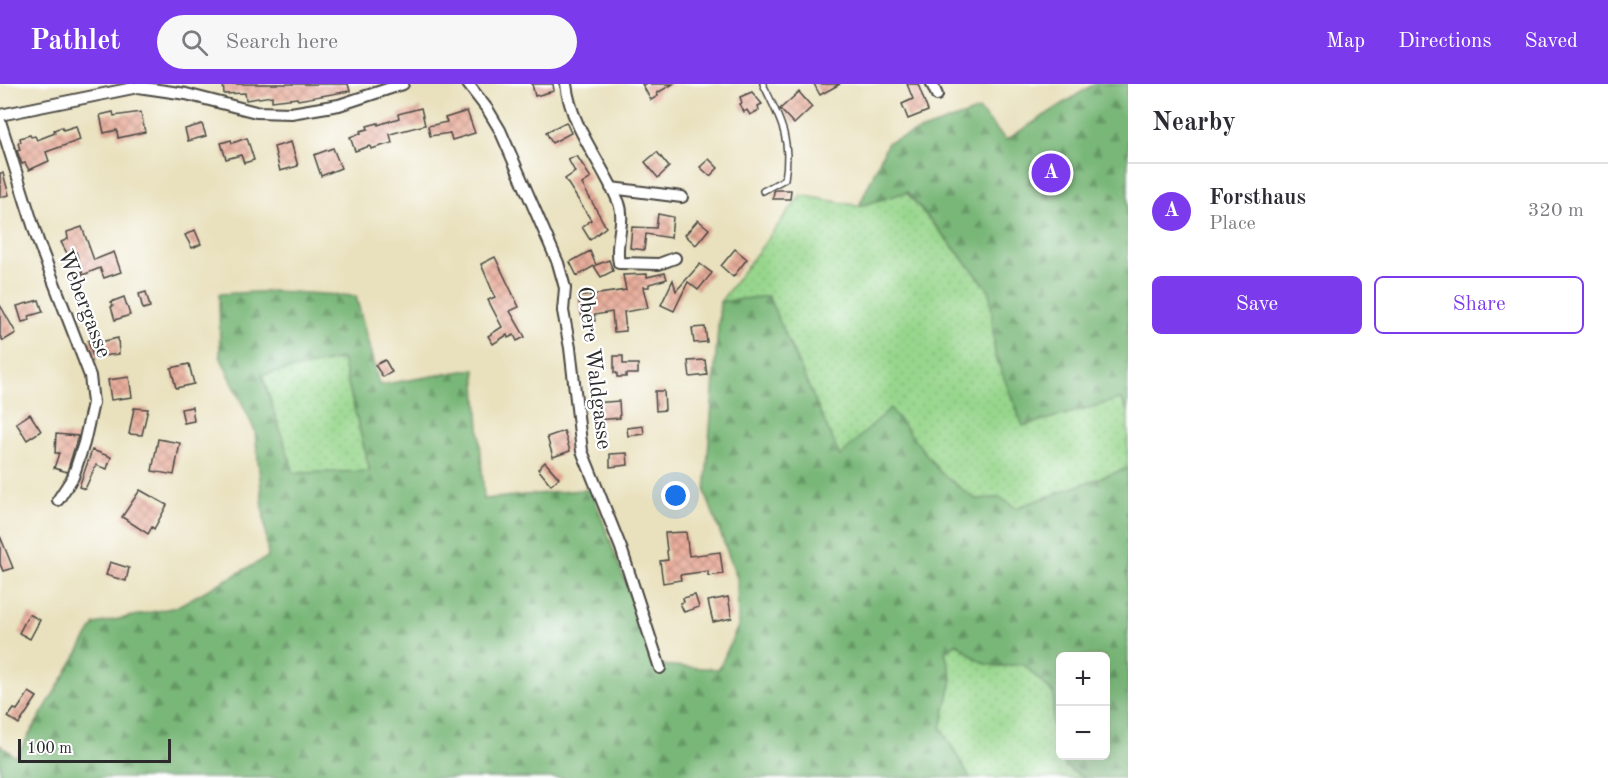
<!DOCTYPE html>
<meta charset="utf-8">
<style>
:root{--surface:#fff;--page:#f7f7f7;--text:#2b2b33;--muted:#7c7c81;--line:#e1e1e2;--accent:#7c3aed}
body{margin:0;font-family:"Old Standard TT",serif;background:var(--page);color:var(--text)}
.controls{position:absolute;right:18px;bottom:18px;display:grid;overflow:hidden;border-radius:9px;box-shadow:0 6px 24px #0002}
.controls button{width:54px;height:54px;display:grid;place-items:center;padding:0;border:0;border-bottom:2px solid var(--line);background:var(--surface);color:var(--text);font:30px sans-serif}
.scale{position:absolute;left:18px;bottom:15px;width:153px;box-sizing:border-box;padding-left:6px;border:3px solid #2b2b2b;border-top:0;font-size:16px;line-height:21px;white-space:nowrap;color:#2b2b2b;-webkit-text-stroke:4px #fff;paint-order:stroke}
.you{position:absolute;left:676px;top:412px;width:21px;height:21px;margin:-15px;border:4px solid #fff;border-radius:50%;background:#1a73e8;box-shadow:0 0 0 9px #1a73e833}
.badge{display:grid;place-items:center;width:39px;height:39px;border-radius:50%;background:var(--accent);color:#fff;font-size:20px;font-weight:700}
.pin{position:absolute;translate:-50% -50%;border:3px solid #fff;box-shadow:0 2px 6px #0006}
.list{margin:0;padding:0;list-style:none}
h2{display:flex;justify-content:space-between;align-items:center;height:78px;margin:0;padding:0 24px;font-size:26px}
h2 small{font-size:20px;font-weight:400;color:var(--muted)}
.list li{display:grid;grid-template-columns:39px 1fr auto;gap:18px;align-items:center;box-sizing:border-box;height:96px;padding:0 24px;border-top:2px solid var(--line)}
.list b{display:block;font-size:22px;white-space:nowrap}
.list p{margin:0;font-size:20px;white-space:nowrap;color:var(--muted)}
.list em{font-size:20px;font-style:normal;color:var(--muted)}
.actions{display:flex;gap:12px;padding:18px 24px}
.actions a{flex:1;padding:14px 0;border:2px solid var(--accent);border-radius:9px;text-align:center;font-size:21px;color:var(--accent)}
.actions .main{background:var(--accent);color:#fff}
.icon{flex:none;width:33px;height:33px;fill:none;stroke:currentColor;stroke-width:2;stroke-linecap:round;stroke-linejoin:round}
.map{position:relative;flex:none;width:1128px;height:694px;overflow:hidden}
header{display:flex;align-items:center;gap:36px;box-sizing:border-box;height:84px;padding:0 30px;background:var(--accent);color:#fff}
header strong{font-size:28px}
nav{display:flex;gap:33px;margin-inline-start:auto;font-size:21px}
.search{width:420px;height:54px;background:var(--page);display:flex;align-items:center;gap:15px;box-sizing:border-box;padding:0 21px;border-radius:33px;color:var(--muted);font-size:22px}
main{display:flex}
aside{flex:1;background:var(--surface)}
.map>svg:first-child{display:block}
.grass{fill:url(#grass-dots);stroke:#61805c;stroke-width:1.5}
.forest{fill:url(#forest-firs);stroke:#527152;stroke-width:1.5;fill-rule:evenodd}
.building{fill:url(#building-cross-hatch)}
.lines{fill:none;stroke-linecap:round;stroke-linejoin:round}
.lane-casing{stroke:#484641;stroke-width:8}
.street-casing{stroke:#484641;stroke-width:14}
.lane{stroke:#fff;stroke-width:5}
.street{stroke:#fff;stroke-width:10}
.labels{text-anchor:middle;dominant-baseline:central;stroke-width:4.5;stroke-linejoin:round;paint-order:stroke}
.street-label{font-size:22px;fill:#2b2b2b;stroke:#fff}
</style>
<header>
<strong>Pathlet</strong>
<div class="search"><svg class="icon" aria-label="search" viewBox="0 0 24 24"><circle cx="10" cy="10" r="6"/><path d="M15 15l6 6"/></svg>Search here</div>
<nav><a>Map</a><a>Directions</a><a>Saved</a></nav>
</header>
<main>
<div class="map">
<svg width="1128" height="694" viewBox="0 0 1128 694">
<defs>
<pattern id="grass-dots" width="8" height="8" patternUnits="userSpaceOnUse" patternTransform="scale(1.5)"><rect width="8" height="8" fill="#97d68c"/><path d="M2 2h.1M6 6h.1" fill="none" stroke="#82b879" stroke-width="1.8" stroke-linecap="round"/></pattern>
<pattern id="forest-firs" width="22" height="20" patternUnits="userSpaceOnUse" patternTransform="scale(1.5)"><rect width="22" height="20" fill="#79b778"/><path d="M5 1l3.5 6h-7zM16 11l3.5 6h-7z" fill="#639563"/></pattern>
<pattern id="building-cross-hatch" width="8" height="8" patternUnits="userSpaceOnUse" patternTransform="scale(1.5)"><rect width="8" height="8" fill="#e9ad9b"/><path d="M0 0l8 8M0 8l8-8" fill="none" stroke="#bd8d7f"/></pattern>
</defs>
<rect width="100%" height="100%" fill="#fff"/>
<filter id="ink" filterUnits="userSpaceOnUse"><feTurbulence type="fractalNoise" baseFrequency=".0167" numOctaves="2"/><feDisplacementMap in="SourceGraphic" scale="12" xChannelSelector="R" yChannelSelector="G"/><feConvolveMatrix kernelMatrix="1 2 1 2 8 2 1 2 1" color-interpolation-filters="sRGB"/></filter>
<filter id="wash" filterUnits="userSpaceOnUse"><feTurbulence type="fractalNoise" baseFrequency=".008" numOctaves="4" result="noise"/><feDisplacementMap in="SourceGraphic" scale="24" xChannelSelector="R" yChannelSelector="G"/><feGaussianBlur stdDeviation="1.35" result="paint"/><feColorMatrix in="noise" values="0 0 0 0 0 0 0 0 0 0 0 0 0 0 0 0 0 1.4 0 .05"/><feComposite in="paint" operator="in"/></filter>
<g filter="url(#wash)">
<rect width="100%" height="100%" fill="#e9e1be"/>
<g class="grass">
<polygon points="906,108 990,207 995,271 1121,315 1128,327 1128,384 1016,424 1001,414 975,415 940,388 890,325 840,373 768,212 720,218 801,111 859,122"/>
<polygon points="342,275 370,388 294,389 262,291"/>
<path d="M 957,559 C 984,582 987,585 1023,580 L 1054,610 L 1052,640 L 1060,672 L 1062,672 L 1066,683 L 1085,694 L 970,694 L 941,644 L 952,595 L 945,568 Z"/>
</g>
<g class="forest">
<polygon points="1094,0 1128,0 1128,327 1121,315 1023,342 995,271 990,207 907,108 859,122 888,58 979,26 1006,56"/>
<path d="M 275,207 L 356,212 L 379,301 L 475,285 L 484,415 L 591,405 L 656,581 L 719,585 L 738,542 L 737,494 L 705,408 L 720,218 L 768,212 L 840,372 L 890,324 L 940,388 L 975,415 L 1001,414 L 1016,424 L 1128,384 L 1128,694 L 1085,694 L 1066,683 L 1062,672 L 1106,672 L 1106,572 L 1060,572 L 1060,666 L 1052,640 L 1054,610 L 1023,580 C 987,585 984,582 957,559 L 945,568 L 952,595 L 941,644 L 970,694 L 0,694 L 0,661 L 16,673 L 95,540 L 176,523 L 268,473 L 255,347 L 220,272 L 219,210 ZM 342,275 L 370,387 L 294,389 L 262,291 Z"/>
</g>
<g id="blocks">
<g class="building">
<polygon points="223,0 348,0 350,7 298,16 297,14 272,17 272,12 246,16 245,9 224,10"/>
<polygon points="532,0 553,0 554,7 535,12"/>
<polygon points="642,0 673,0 657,9 658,12 651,16"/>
<polygon points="814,0 840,0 820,11"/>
<polygon points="907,0 918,0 928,27 908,35 902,20 913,15"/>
<polygon points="752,8 762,20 758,22 759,26 750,31 747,26 744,28 740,20 742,19 740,13"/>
<polygon points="799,8 812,23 794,40 780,25"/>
<polygon points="421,24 425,41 390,50 392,59 371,65 370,62 355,67 350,53 361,49 360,47 368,45 367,42 378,39 378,41 399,34 398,30"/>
<polygon points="467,27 475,49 452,56 450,49 430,52 428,42 447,38 445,34"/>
<polygon points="113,28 114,32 141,28 145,48 118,54 117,46 104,49 100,31"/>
<polygon points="566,38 571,49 552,59 546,48"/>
<polygon points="202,40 206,52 188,57 185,45"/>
<polygon points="76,42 80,56 46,68 49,77 29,86 25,79 22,80 17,67 20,66 18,59 21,58 20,54 30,51 31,53 35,52 37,56 55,49 54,46 62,43 63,46"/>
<polygon points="247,54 254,76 244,79 241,71 226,75 221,59 231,56 232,59"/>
<polygon points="291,58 298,82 280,87 274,63"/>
<polygon points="333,64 341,84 321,92 314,71"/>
<polygon points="657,68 669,83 658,94 645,78"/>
<polygon points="577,72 591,94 582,100 606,143 590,156 582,143 591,136 565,95 575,88 568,75"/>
<polygon points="709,75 718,84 710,92 700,83"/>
<polygon points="1055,81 1060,91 1046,97 1042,87"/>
<polygon points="0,89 3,89 9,111 0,113"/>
<polygon points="776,106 791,106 790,115 773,115 774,107"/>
<polygon points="658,130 673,133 671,154 646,150 644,166 630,164 632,143 656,144"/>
<polygon points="698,136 709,145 696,161 685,151"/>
<polygon points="82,143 94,176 114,168 121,188 104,194 100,184 83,191 76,168 68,171 61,158 68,155 67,148"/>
<polygon points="195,146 201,160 192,164 185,151"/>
<polygon points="735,165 747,175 733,193 721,182"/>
<polygon points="590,167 596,181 609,176 613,187 601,193 594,182 577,192 570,178"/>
<polygon points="495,173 519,223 510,227 525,253 517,257 514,251 508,254 507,251 493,260 488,252 502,243 488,216 495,213 481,180"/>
<polygon points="700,180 712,189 698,206 688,198 674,227 661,221 673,196 676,207"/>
<polygon points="665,189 667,195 649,200 649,203 643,203 648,224 624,228 626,247 614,248 612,228 594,231 595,237 587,239 586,232 582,233 578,213 626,206 623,191 647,190 647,193"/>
<polygon points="146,208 150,223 143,225 139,210"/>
<polygon points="124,213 130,231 115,236 111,223 113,222 111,218"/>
<polygon points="39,216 43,228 29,232 30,236 22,238 17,222"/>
<polygon points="0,221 16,249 3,257 0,252"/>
<polygon points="705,243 707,258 694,259 692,244"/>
<polygon points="98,252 100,258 118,254 119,270 93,273 88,257"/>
<polygon points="614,272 623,272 623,280 638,280 638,290 626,290 626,293 617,293 617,289 614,289"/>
<polygon points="385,276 392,288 383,293 375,281"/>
<polygon points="705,276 707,291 690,293 688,277"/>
<polygon points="189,280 194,300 176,304 171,284"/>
<polygon points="129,293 132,313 111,316 108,296"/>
<polygon points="655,307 664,307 665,326 656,327"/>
<polygon points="619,317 620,334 596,336 594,319"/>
<polygon points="192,323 194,337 184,339 181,325"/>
<polygon points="134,324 148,325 142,351 129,350"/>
<polygon points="30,330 41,347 27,356 16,339"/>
<polygon points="643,342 644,350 628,352 627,344"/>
<polygon points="564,347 570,367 553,373 547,353"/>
<polygon points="56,350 78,352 67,388 54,384 59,369 55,369"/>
<polygon points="158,355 180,359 174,391 152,387"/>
<polygon points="92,366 111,373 107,385 96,381 85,405 79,403"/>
<polygon points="627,369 628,381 610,383 610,370"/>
<polygon points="545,378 559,394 551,401 538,385"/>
<polygon points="140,406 167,421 154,445 152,443 148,450 122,433"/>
<polygon points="686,448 689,472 720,468 723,490 708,492 708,487 680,491 681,496 663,499 660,477 668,476 665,449"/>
<polygon points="0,452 13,484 3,487 0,480"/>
<polygon points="110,478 129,484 126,497 106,491"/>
<polygon points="695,511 699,523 684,528 680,519 684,518 683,514"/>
<polygon points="728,513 732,534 713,538 708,517"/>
<polygon points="29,530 40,536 30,555 19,549"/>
<polygon points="29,608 37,613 19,640 8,633 14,625 17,626"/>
</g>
</g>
</g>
<g filter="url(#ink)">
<use href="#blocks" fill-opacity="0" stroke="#484641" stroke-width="1.5"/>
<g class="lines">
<g class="lane-casing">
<path id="lane" d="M 763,0 C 780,35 792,55 785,95 L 763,107"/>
</g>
<g class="street-casing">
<g id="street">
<polyline points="468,0 488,26 500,46 558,179 565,204 563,227 570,264 582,367 621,464 660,584"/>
<path d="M 566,0 C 571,44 602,78 619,119 C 626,137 614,160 619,179 L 659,180 L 675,174"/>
<polyline points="932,0 937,11"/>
<polyline points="0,31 138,3 186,10 256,28 291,29 339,21 403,0"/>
<polyline points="0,37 38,157 90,292 93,319 84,359 73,393 58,416"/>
<polyline points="611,104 682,113"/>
</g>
</g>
<use href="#lane" class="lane"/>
<use href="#street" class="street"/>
</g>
</g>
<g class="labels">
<g class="street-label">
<text transform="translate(84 220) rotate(69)">Webergasse</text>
<text transform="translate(594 284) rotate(83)">Obere Waldgasse</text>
</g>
</g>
</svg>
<div class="controls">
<button>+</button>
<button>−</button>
</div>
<div class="scale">100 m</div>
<div class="you"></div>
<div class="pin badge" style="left:1051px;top:89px">A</div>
</div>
<aside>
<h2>Nearby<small></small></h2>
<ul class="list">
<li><span class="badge">A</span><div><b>Forsthaus</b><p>Place</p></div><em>320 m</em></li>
</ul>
<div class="actions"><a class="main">Save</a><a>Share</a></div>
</aside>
</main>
